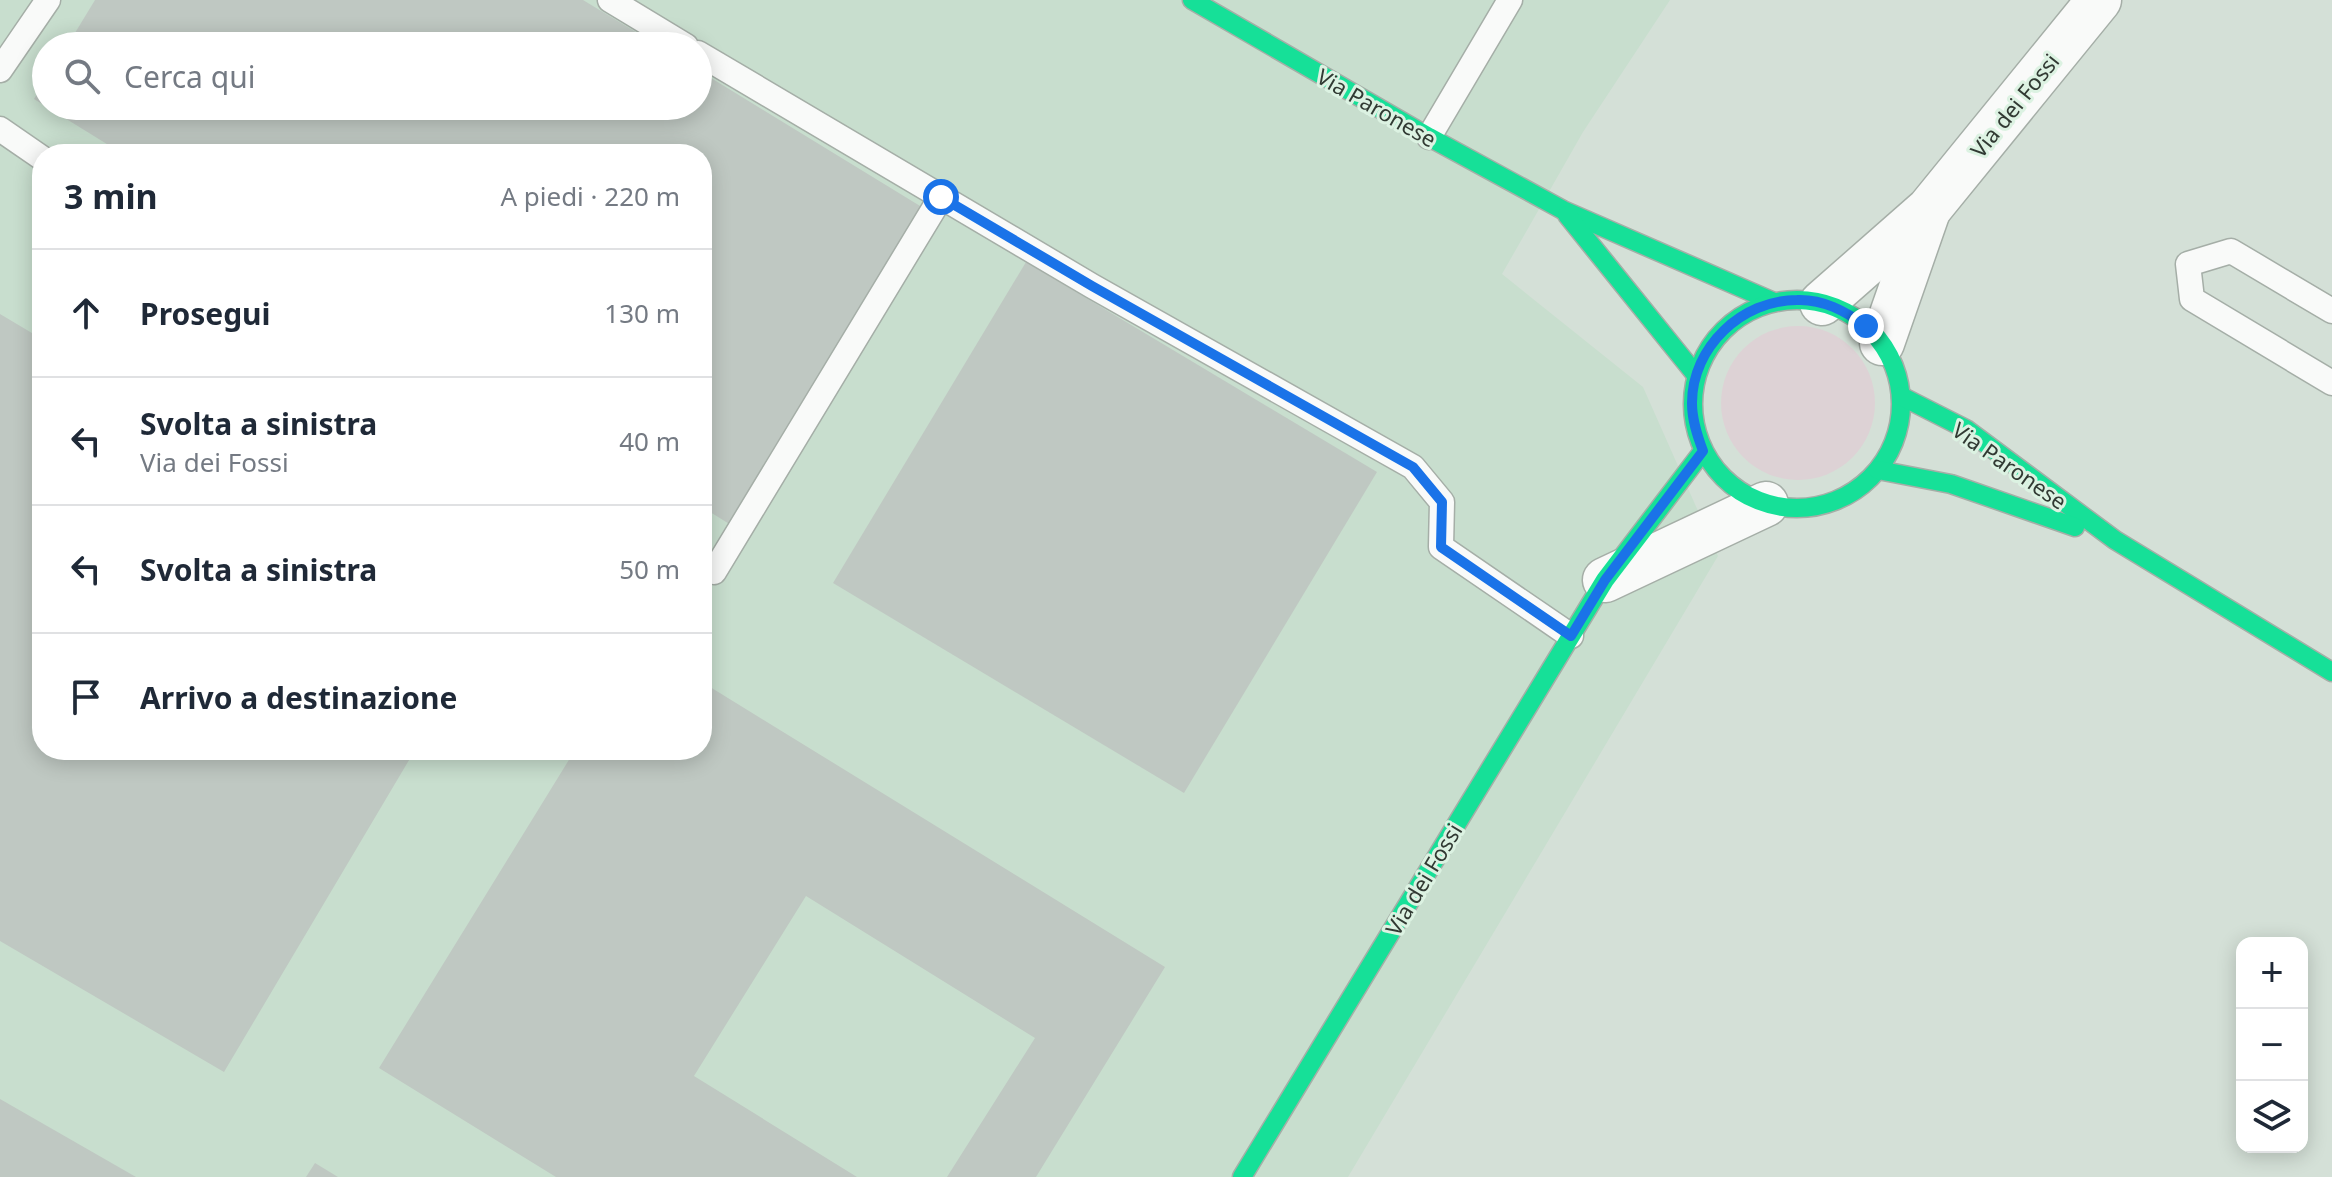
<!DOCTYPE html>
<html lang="it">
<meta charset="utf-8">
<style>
:root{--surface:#fff;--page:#f6f6f7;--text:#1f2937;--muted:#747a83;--line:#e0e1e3}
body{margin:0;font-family:"Noto Sans",sans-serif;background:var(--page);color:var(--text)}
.controls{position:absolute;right:24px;bottom:24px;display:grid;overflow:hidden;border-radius:16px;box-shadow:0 4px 20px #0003}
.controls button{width:72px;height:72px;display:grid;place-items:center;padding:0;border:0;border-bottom:2px solid var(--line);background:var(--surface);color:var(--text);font:40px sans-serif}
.stop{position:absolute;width:24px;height:24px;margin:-18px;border:6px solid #1a73e8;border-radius:50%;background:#fff}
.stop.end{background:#1a73e8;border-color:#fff;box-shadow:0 2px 8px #0008}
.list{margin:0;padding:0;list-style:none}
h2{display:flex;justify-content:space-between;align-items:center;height:104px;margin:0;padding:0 32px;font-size:34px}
h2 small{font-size:26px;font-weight:400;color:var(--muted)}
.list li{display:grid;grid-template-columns:52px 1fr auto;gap:24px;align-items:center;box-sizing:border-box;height:128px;padding:0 32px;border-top:2px solid var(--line)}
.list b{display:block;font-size:30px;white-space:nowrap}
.list p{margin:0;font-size:26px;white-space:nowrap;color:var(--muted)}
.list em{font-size:26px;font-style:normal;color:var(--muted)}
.icon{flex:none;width:44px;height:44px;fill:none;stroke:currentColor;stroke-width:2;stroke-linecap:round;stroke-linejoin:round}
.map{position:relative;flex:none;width:2332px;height:1177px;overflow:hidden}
.search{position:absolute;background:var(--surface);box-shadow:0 4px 20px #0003;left:32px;top:32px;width:680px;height:88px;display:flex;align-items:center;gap:20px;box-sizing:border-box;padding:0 28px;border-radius:44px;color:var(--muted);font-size:30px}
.panel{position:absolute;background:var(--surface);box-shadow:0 4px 20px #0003;left:32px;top:144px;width:680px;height:616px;border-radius:32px}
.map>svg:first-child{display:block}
.built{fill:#c8dece;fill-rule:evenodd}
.green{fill:#ddd2d5}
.building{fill:#bfc8c2}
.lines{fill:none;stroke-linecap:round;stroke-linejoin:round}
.lane-casing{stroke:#a5aea7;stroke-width:27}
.street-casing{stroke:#a5aea7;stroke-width:47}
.fast-casing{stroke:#a5aea7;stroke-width:21}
.lane{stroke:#f9faf9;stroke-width:24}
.street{stroke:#f9faf9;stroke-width:44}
.fast{stroke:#16e098;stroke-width:18}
.route{stroke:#1a73e8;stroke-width:10}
.labels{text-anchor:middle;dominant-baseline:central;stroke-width:6;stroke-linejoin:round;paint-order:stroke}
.street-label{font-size:22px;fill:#313a33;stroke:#dcf2e2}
</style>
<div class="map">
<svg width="2332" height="1177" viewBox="0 0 2332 1177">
<rect width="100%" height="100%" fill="#d4e0d7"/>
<path class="built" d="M 0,0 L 1670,0 L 1583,132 L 1502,274 L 1643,387 L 1718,556 L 1348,1177 L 0,1177 ZM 46,46 L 698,46 L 698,106 L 46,106 ZM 42,154 L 702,154 L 702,750 L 42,750 Z"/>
<circle class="green" cx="1798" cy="403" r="77"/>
<g class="building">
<polygon points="95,0 583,0 659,46 67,46"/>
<polygon points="698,70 925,209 731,525 702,507 702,154 123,154 34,99 46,79 46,106 698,106"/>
<polygon points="1026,262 1377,472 1184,793 833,583"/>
<polygon points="0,314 42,339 42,750 415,750 224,1072 0,941"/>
<polygon points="702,682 1165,967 1036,1177 947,1177 1035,1038 806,896 694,1076 857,1177 556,1177 379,1068 575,750 702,750"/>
<polygon points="0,1099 136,1177 0,1177"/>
<polygon points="315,1163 338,1177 306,1177"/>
</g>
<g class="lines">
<g class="lane-casing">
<g id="lane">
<polyline points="610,0 686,46"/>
<polyline points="698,53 1092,286 1413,467 1442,502 1441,547 1571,636"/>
<polyline points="0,70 48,0"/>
<polyline points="0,129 42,158"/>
<polyline points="1429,137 1510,0"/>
<polyline points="2332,311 2231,251 2188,264 2192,299 2332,383"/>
<polyline points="702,566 714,572 941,197"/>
</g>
</g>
<g class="street-casing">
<g id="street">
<polyline points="1822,303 1929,209 2099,0"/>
<polyline points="1882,343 1928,211"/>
<polyline points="1605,580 1766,504"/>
</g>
</g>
<g class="fast-casing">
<g id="fast">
<polyline points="1192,0 1429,137 1563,210 1774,302"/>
<polyline points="1567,215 1696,375"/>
<circle cx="1797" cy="404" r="104"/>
<polyline points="1901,396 1966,429 2115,540 2332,672"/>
<polyline points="1878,470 1951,484 2075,527"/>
<polyline points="1242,1177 1605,580 1703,451"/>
</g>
</g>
<use href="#lane" class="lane"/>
<use href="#street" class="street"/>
<use href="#fast" class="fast"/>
</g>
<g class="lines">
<path class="route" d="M 941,197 L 1092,286 L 1413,467 L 1442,502 L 1441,547 L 1571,636 L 1605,580 L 1703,451 C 1697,435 1692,420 1692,403 C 1692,347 1742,300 1797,300 C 1823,299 1845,311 1866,326"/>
</g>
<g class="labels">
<g class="street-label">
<text transform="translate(2014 105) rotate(-51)">Via dei Fossi</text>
<text transform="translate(1377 107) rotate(30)">Via Paronese</text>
<text transform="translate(2010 465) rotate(35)">Via Paronese</text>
<text transform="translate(1423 879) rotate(-59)">Via dei Fossi</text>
</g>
</g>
</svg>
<div class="controls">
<button>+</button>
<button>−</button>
<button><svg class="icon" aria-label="layers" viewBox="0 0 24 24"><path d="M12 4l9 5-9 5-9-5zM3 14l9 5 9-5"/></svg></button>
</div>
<div class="stop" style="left:941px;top:197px"></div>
<div class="stop end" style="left:1866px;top:326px"></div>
<div class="search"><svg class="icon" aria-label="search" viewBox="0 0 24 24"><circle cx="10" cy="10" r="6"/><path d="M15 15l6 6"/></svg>Cerca qui</div>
<section class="panel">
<h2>3 min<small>A piedi · 220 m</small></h2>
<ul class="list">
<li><svg class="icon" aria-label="ahead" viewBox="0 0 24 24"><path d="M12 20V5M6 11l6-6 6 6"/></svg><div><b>Prosegui</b></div><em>130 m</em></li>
<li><svg class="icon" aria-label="left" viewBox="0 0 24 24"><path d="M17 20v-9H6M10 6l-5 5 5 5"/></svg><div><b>Svolta a sinistra</b><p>Via dei Fossi</p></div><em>40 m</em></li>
<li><svg class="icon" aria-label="left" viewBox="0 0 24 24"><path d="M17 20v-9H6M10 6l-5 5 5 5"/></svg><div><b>Svolta a sinistra</b></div><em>50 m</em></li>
<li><svg class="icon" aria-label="arrive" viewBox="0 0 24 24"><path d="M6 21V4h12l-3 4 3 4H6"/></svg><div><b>Arrivo a destinazione</b></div></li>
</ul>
</section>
</div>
